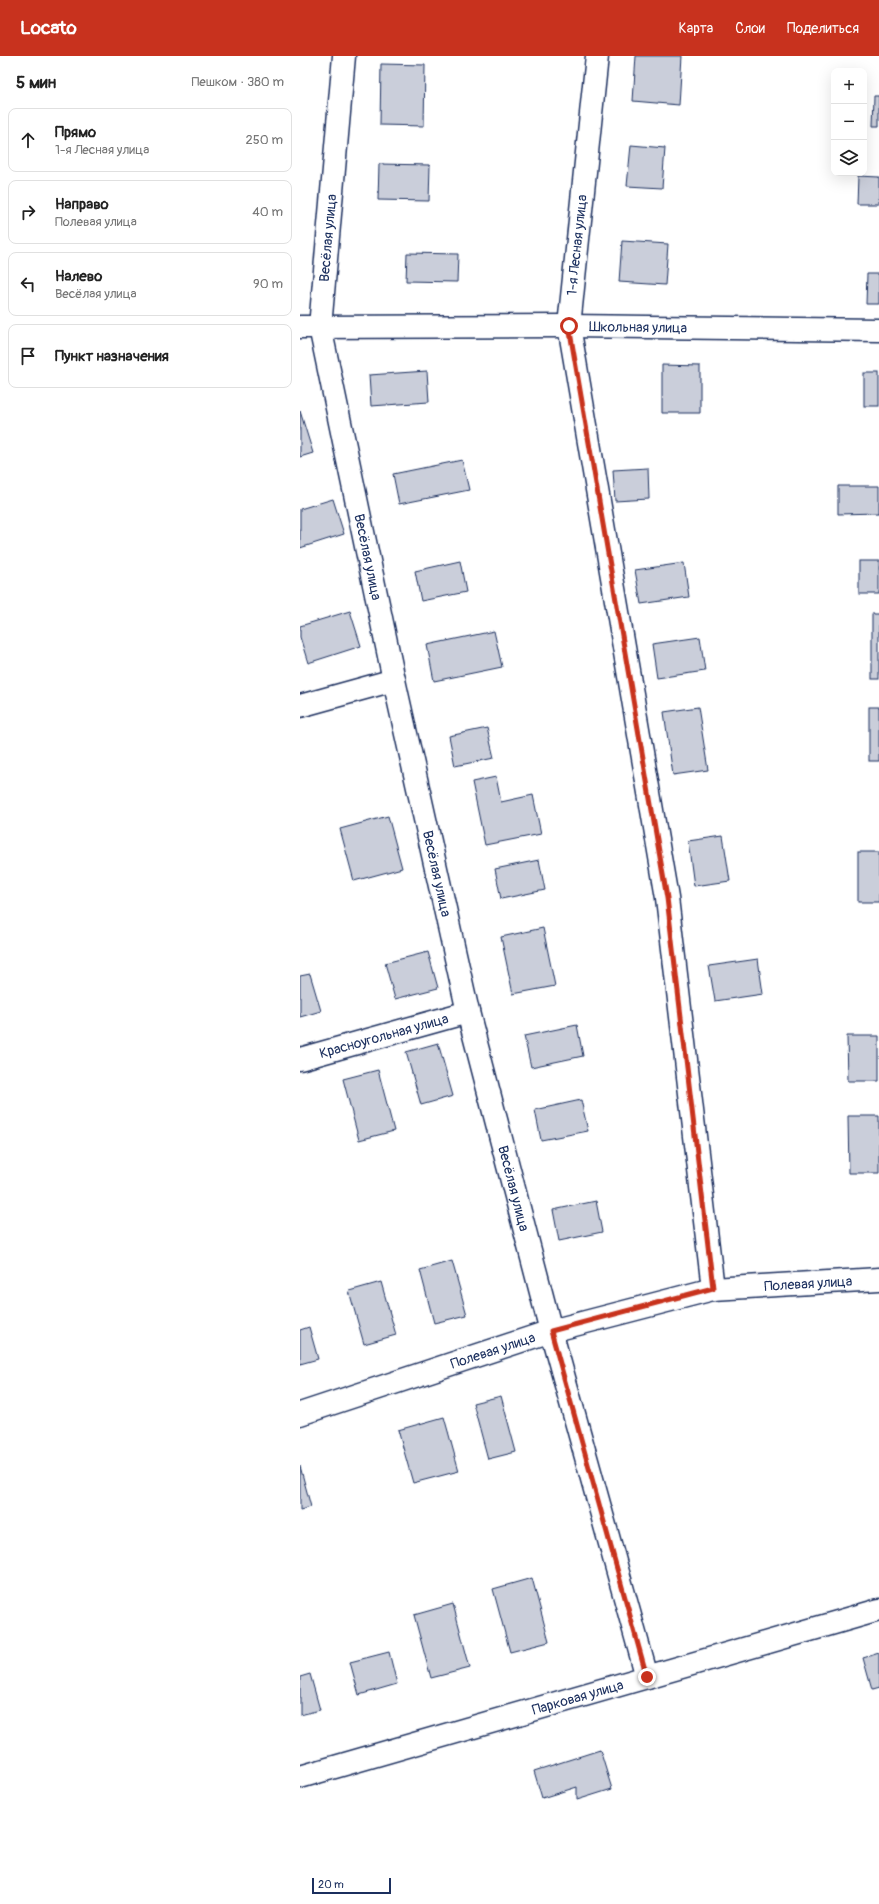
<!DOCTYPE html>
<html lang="ru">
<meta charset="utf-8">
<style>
:root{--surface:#fff;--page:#f2f2f2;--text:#222;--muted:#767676;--line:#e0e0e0;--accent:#c8321e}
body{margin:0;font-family:Pangolin,sans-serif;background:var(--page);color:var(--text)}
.controls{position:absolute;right:12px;top:12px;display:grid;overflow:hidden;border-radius:8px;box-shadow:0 4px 16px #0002}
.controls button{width:36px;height:36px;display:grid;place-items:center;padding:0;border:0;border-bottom:1px solid var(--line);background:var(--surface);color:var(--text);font:20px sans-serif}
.scale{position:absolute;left:12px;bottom:10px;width:79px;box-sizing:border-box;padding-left:4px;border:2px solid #1b2f5e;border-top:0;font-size:11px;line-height:14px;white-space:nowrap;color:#1b2f5e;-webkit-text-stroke:3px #fff;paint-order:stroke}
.stop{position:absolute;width:12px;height:12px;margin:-9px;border:3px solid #c8321e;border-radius:50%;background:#fff}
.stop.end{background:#c8321e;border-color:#fff;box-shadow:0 1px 4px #0008}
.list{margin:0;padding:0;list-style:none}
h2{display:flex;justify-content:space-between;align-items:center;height:52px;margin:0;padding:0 16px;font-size:17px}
h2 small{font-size:13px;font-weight:400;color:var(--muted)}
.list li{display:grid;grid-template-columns:26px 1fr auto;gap:12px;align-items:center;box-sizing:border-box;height:64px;margin:0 8px 8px;padding:0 8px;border:1px solid var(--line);border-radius:8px}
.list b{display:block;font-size:15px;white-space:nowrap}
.list p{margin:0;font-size:13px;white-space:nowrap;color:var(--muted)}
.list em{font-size:13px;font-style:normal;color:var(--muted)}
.icon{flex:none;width:22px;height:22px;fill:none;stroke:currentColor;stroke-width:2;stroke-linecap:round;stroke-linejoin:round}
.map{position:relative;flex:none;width:579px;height:1848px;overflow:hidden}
header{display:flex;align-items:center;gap:24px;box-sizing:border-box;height:56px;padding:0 20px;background:var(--accent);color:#fff}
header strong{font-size:19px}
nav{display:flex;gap:22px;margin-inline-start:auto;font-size:14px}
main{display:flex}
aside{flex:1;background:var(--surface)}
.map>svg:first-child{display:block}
.building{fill:#caceda;stroke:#1b2f5e}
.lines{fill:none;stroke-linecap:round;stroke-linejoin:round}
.street-casing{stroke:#1b2f5e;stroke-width:25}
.secondary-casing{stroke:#1b2f5e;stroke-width:25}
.street{stroke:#fff;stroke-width:22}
.secondary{stroke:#fff;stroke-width:22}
.route{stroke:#c8321e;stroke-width:5}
.labels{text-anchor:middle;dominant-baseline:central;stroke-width:4;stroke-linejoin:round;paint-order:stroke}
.street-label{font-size:14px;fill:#1b2f5e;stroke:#fff}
</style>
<header>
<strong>Locato</strong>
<nav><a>Карта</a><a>Слои</a><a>Поделиться</a></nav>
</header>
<main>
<aside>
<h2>5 мин<small>Пешком · 380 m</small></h2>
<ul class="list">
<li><svg class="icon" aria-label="ahead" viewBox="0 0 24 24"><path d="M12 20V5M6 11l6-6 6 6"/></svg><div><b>Прямо</b><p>1-я Лесная улица</p></div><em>250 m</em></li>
<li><svg class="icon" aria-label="right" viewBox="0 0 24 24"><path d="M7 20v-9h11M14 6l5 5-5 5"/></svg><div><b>Направо</b><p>Полевая улица</p></div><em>40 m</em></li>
<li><svg class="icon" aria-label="left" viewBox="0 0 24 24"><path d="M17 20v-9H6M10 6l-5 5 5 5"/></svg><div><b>Налево</b><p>Весёлая улица</p></div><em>90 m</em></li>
<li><svg class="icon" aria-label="arrive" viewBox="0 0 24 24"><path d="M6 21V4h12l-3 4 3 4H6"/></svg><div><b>Пункт назначения</b></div></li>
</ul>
</aside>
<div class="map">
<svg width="579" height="1848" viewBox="0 0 579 1848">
<rect width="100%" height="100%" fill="#fff"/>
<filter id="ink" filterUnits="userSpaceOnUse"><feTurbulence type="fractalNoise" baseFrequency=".025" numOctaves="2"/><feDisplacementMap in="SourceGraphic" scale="8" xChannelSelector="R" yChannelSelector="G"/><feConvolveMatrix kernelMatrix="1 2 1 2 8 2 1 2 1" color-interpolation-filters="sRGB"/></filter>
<g filter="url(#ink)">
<g class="building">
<polygon points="336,0 382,0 379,49 333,45"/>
<polygon points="81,8 125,9 124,70 80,69"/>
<polygon points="574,40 579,40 579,70 573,70"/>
<polygon points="331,89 365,92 362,132 327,130"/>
<polygon points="79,108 130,109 129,145 78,144"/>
<polygon points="558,120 579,121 579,148 557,148"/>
<polygon points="322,185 368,188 365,229 319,226"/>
<polygon points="107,197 158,198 157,226 106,225"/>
<polygon points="567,218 579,218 579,248 566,248"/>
<polygon points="362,309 400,310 400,357 362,357"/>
<polygon points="127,315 129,346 71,350 69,319"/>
<rect x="564" y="317" width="15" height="33"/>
<polygon points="0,355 13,397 0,401"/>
<polygon points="162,404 169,434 99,448 93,418"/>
<polygon points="348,412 349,443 315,445 313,414"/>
<polygon points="538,430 579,430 579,457 538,458"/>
<polygon points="33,443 44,478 0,492 0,453"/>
<polygon points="160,505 166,536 121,545 115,515"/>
<rect x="559" y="505" width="20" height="33"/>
<polygon points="384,507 389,541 341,548 335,514"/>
<polygon points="50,555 61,590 8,607 0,581 0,570"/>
<rect x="572" y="558" width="7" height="65"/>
<polygon points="194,575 202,611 134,625 127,589"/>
<polygon points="400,581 405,615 357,622 352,588"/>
<polygon points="398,651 408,714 373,719 364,656"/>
<rect x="569" y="651" width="10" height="54"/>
<polygon points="187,672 194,702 155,710 149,680"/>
<polygon points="196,721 201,746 233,739 241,778 185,789 172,726"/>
<polygon points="88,760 102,812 54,825 40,773"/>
<polygon points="423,780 430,825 394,830 388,785"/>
<rect x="558" y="796" width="21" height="50"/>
<polygon points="239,804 245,834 201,843 195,813"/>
<polygon points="243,872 255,930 213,938 201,881"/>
<polygon points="128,896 138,932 95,943 85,907"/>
<polygon points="458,903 463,938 415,945 409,910"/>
<polygon points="10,918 21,955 0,961 0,920"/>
<polygon points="277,969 283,1000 231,1011 224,980"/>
<polygon points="547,980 579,980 579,1025 548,1025"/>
<polygon points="138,987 153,1040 121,1049 106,996"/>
<polygon points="78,1014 94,1075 59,1084 43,1023"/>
<polygon points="281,1044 288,1075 241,1084 235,1054"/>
<polygon points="548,1060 579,1060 579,1117 549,1117"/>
<polygon points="296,1145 302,1176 259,1185 253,1154"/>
<polygon points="152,1205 167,1259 134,1267 120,1214"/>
<polygon points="81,1226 96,1279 64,1288 49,1235"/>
<polygon points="9,1271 18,1303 0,1308 0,1274"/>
<polygon points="201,1340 216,1396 188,1403 173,1347"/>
<polygon points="144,1361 159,1415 113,1427 98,1374"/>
<polygon points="0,1410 11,1451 0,1454"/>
<polygon points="232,1522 249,1586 210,1596 193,1533"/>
<polygon points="153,1548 170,1612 131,1622 114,1559"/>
<polygon points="89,1596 97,1628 59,1639 50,1606"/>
<polygon points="579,1597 579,1632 572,1634 563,1602"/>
<polygon points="10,1618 20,1654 0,1659 0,1621"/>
<polygon points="300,1694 312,1733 277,1744 277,1731 242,1742 234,1715"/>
</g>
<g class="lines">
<g class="street-casing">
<g id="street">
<path id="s1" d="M 44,0 L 20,271 L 94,624 L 168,956 L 251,1275 L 347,1621"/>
<polyline points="297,0 269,270 367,842 413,1233"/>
<polyline points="0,650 94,624"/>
<path id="s2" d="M 0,1003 L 168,956"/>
<path id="s3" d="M 0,1358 L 251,1275 L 413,1233 L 579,1223"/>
<path id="s4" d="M 0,1721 L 579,1554"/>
</g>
</g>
<g class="secondary-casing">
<g id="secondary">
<path id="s5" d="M 0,271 L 269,270 L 579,274"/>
</g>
</g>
<use href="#street" class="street"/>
<use href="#secondary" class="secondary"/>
</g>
</g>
<g class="lines" filter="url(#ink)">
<polyline class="route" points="269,270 367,842 413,1232 251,1275 347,1621"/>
</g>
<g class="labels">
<g class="street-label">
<text transform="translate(28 182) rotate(-85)">Весёлая улица</text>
<text transform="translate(277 189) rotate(-84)">1-я Лесная улица</text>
<text stroke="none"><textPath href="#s5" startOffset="338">Школьная улица</textPath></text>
<text stroke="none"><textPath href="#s1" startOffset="507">Весёлая улица</textPath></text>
<text stroke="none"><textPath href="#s1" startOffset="831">Весёлая улица</textPath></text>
<text stroke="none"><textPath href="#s2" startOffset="87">Красноугольная улица</textPath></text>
<text stroke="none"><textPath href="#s1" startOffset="1155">Весёлая улица</textPath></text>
<text stroke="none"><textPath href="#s3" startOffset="527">Полевая улица</textPath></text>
<text stroke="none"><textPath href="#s3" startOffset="203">Полевая улица</textPath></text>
<text stroke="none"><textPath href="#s4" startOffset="289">Парковая улица</textPath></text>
</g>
</g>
</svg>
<div class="controls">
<button>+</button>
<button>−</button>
<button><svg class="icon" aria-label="layers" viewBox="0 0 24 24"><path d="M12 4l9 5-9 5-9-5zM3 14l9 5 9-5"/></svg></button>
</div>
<div class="scale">20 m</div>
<div class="stop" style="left:269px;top:270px"></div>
<div class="stop end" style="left:347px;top:1621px"></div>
</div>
</main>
